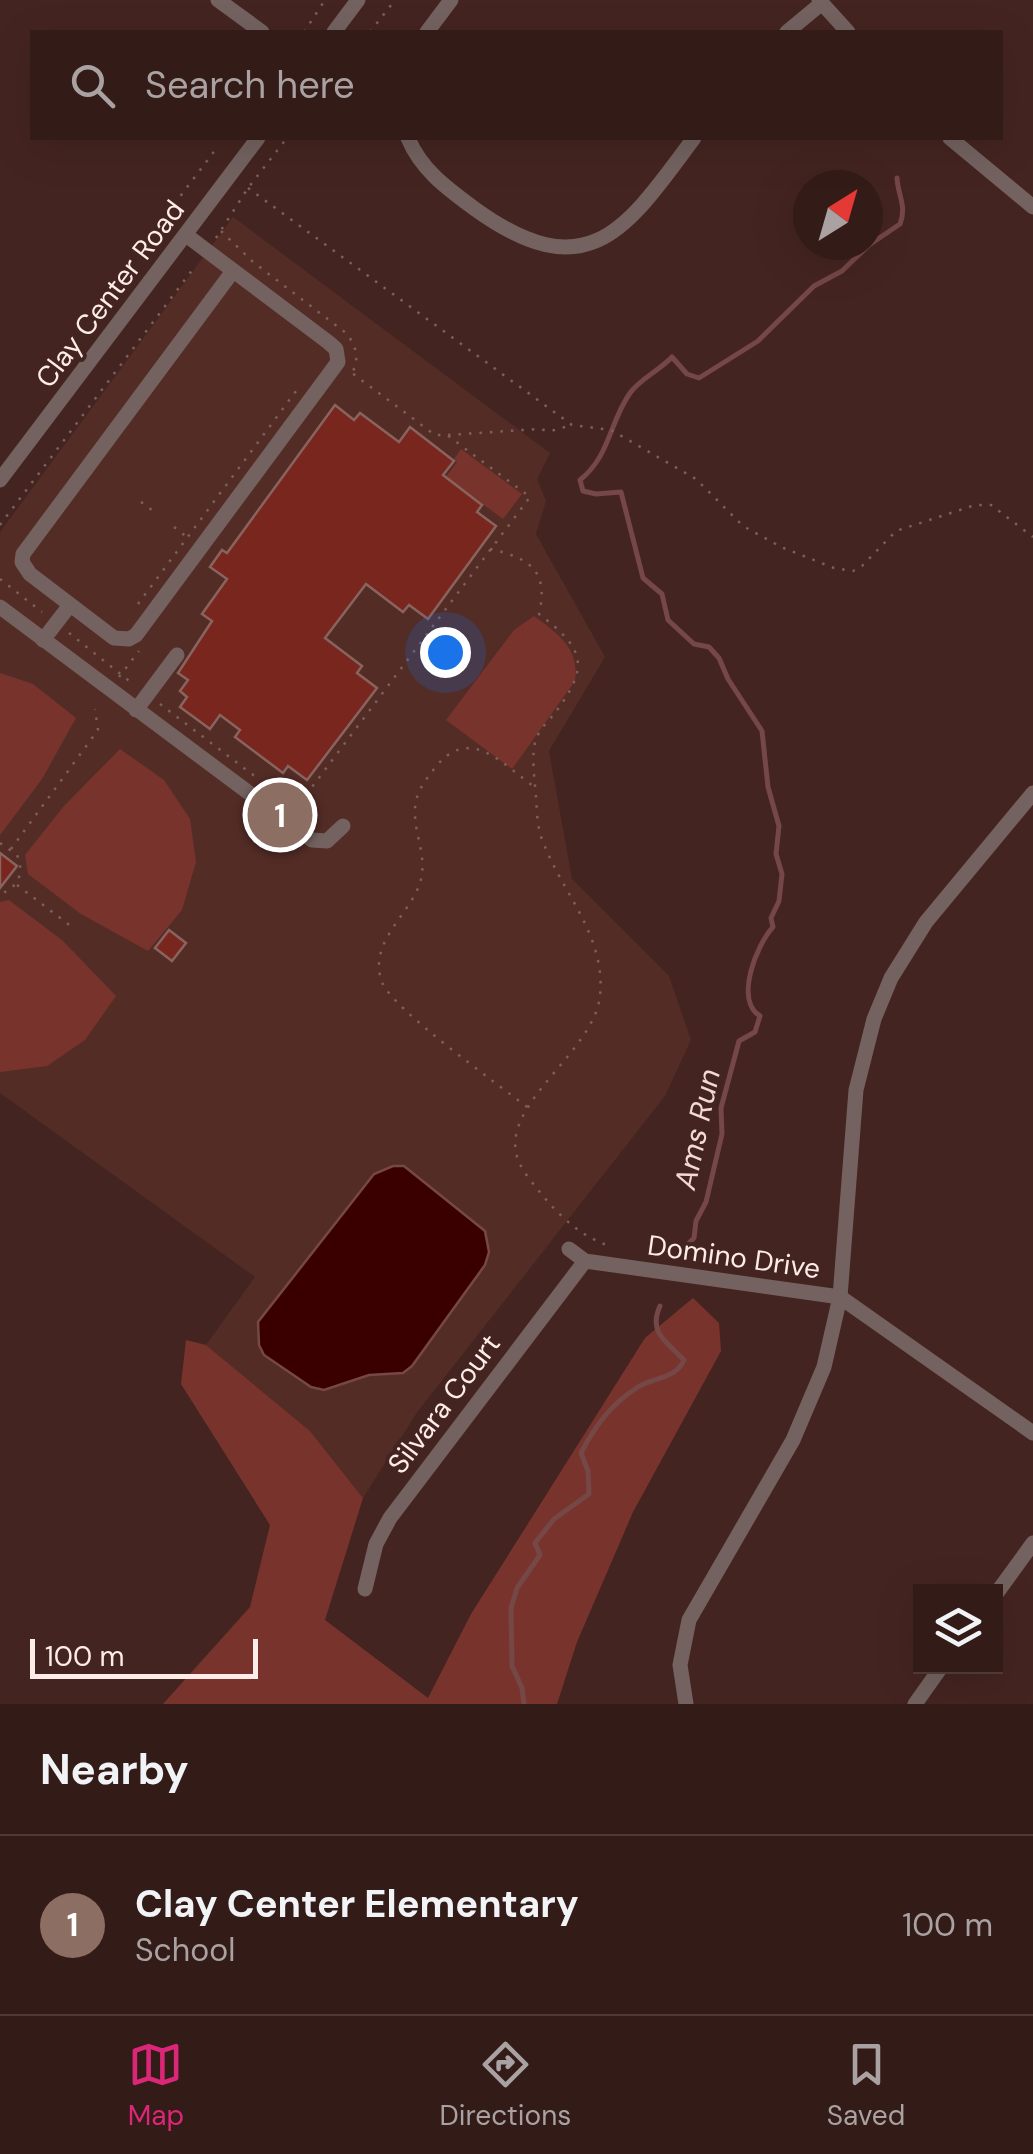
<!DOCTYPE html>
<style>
:root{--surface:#331b18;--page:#3e2825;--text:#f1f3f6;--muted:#a9a1a2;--line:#4e3937;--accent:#db2777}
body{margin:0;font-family:"DM Sans",sans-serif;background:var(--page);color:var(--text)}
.controls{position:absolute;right:30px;bottom:30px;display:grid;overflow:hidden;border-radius:0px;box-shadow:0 10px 40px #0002}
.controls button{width:90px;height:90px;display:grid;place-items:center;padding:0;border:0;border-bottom:2px solid var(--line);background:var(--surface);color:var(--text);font:50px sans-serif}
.compass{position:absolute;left:793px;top:170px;width:90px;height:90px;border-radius:50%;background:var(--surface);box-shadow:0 10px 40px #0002;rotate:37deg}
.scale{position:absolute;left:30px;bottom:25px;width:228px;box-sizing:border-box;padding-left:10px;border:5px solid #feece9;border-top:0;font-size:28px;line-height:35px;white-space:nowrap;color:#feece9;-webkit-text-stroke:8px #442420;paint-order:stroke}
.you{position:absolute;left:445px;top:652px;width:35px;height:35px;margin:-25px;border:8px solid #fff;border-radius:50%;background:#1a73e8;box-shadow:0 0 0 15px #1a73e833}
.badge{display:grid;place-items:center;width:65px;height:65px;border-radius:50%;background:var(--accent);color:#fff;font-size:32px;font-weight:700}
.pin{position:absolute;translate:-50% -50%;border:5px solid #fff;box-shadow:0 2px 10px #0006}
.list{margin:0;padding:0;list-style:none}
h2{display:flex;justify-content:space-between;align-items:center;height:130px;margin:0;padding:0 40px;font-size:42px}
h2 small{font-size:32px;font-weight:400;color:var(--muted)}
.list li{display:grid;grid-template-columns:65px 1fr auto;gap:30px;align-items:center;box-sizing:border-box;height:180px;padding:0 40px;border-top:2px solid var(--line)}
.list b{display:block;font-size:38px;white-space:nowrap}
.list p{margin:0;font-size:32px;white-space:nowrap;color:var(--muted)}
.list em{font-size:32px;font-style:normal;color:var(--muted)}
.icon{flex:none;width:55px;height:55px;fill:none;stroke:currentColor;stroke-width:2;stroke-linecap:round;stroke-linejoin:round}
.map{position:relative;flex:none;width:1033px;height:1704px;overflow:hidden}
.search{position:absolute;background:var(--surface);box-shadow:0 10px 40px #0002;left:30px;right:30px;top:30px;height:110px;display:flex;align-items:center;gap:25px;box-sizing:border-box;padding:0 35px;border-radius:0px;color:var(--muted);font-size:38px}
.sheet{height:310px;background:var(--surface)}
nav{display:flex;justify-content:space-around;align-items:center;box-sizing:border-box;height:140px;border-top:2px solid var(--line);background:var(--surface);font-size:28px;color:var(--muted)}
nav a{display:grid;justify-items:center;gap:5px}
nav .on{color:var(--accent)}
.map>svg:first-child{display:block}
.built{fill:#532c26}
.green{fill:#78342c}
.water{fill:#3a0000;stroke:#754746;stroke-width:2.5}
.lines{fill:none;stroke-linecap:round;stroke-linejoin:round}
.stream{stroke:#754746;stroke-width:5}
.building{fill:#79261e;stroke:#89645e;stroke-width:2.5}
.path{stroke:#7c605d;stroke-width:2.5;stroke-dasharray:2.5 8;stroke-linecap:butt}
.minor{stroke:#736260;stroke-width:15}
.labels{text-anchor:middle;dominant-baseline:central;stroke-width:8;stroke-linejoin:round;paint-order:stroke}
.street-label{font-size:28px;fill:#feece9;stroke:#442420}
.water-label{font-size:30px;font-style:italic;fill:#f3d9d5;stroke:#442420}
</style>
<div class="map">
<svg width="1033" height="1704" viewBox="0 0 1033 1704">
<rect width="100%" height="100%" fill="#442420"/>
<polygon class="built" points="233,217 550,453 537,479 546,501 536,534 605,657 549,751 572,879 669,976 691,1040 665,1096 418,1411 363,1498 310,1431 206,1345 255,1277 0,1093 0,532"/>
<g class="green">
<polygon points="461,449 522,494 503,519 446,477 457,462 454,459"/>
<path d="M 534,616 C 557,633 580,648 575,681 L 512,769 L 446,720 L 514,630 Z"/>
<polygon points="0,673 33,684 76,718 42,779 0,835"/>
<polygon points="120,749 164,780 190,819 196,862 182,910 148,951 81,914 28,874 25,855 64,806"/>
<polygon points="9,900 63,941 116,996 85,1040 47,1066 0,1072 0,902"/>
<polygon points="693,1298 719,1323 721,1351 633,1512 577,1642 557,1704 163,1704 250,1607 270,1525 181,1384 186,1340 206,1345 310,1431 363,1498 325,1620 428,1698 471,1614 645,1338"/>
</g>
<polygon class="water" points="393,1166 404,1166 485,1231 489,1252 485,1265 412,1366 403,1373 369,1375 324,1390 311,1387 264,1355 259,1345 258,1322 374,1174"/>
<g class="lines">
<g class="stream">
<path d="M 686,1246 L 694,1238 L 696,1221 L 706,1202 L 722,1134 L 721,1108 L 739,1041 L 755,1032 L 760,1016 C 734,1000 757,944 773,927 L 771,918 L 779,901 L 782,874 L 776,854 L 779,826 L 768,787 L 762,731 L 728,679 L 719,658 L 709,647 L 694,644 L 668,620 L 662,594 L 643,578 L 621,492 L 596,494 L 583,491 L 580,480 C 610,456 609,423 630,393 C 640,379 660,370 672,357 L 687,374 L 699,378 L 758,341 L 814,286 L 842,271 L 869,245 L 900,224 C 907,206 898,196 897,178"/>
<path d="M 524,1704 L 522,1688 L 512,1666 L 511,1608 L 517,1588 L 540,1555 L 535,1543 L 554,1519 L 589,1494 L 588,1471 L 581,1453 C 595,1426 611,1404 638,1387 C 654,1377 676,1379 684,1360 C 666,1341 648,1333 660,1306"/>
</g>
</g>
<g class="building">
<polygon points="335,405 354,420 360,413 399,442 410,427 454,461 443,475 482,505 477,512 496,526 428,619 409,605 403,612 366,584 325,638 362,666 357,673 377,688 307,780 288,766 283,773 235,737 240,730 220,715 210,729 180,707 187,697 180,691 188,680 178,673 212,621 202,614 227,579 210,567 222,550 227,553"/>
<polygon points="0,853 17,866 0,888"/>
<polygon points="169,930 186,943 172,961 155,948"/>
</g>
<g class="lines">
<g class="path">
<polyline points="304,32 325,0"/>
<polyline points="370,32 395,0"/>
<polyline points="248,188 572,425 611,430 696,479 743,526 781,547 834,568 853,571 862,566 896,531 975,505 991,505 1033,537"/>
<path d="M 221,231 L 253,262 L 346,333 C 355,344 360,357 353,371"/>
<polyline points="216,238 248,188 287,138"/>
<polyline points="92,313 216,149"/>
<polyline points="448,435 538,429 551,431 572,425"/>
<polyline points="141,502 156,513"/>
<polyline points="0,525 196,265"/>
<polyline points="174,527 187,537"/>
<path d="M 490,549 C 530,558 549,571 539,614 C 585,649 590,666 555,713 C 549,720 540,729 537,737 C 530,752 535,780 536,797 C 537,812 537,828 543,842 C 563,894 606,936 600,996 C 594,1051 506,1100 516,1153 C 519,1167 530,1180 539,1191 C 558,1215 581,1237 610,1246"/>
<polyline points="0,579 42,612"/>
<polyline points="138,604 299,387"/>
<polyline points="69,633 133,684"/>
<polyline points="119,677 139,651"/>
<polyline points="160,704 257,778"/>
<polyline points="287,801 294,802 306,795 530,497 447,435 435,435 352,373"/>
<path d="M 0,843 L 17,855 C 25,873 18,888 0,894"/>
<polyline points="11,849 98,730 95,709"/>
<polyline points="17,885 72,927"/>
<path d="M 527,1107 C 499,1085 392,1009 382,982 C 368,944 406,918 419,886 C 429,858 414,837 415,810 C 415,794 424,782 434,769 C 469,723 502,764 536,788"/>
</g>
<g class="minor">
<polyline points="218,0 262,32"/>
<polyline points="819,0 848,32"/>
<polyline points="334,32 358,0"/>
<polyline points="427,32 451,0"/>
<polyline points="787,32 822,3"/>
<path d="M 408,138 C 421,170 448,189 475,209 C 589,291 627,228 694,138"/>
<polyline points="950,138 1033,207"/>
<polyline points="186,235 328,342 336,349 338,362 136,635 129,639 114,638 30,574 22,562 23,554 233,271"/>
<polyline points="0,480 258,138"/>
<polyline points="0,607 312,840 327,841 343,826"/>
<polyline points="43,640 70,605"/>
<polyline points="136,710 177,655"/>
<polyline points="569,1249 585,1261 840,1297 1033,1433"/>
<polyline points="365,1589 376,1544 390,1518 585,1261"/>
<polyline points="996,1594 1033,1543"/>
<polyline points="686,1704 680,1665 689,1620 793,1440 824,1367 840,1297 856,1090 874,1019 891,978 926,922 1033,793"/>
<polyline points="915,1704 942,1666"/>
</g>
</g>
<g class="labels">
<g class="street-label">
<text transform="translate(110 294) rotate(-53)">Clay Center Road</text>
<text transform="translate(734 1257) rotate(8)">Domino Drive</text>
<text transform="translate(444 1404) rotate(-53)">Silvara Court</text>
</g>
<g class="water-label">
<text transform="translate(697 1129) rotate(-78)">Ams Run</text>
</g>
</g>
</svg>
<div class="controls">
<button><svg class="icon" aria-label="layers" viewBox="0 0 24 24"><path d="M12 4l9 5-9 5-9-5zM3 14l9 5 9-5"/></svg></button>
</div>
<svg class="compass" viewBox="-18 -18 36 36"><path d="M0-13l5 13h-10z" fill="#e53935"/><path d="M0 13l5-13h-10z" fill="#a9a1a2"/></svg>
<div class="scale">100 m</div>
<div class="you"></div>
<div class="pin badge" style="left:280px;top:815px;background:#8d6e63">1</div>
<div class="search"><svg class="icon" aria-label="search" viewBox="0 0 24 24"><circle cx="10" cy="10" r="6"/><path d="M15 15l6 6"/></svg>Search here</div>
</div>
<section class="sheet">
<h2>Nearby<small></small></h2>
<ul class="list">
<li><span class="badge" style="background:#8d6e63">1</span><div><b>Clay Center Elementary</b><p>School</p></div><em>100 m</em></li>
</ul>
</section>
<nav>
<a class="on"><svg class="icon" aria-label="map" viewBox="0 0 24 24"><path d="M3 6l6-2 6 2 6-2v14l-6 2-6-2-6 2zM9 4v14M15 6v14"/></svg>Map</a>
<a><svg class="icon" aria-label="directions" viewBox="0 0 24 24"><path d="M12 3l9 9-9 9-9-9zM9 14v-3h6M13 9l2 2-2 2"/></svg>Directions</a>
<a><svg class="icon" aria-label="saved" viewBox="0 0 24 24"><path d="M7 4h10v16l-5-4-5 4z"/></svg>Saved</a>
</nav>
